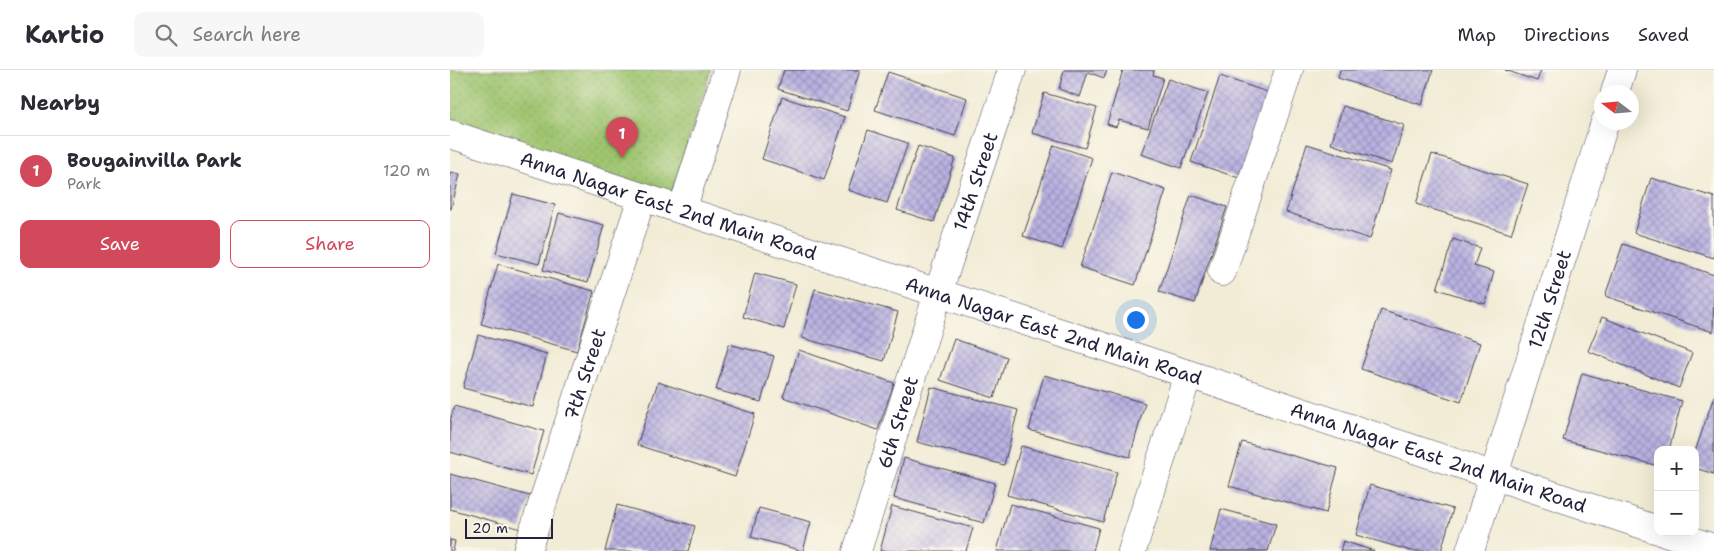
<!DOCTYPE html>
<meta charset="utf-8">
<style>
:root{--surface:#fff;--page:#f7f7f7;--text:#2b2b33;--muted:#7c7c81;--line:#e1e1e2;--accent:#d1495b}
body{margin:0;font-family:"Shantell Sans",sans-serif;background:var(--page);color:var(--text)}
.controls{position:absolute;right:15px;bottom:15px;display:grid;overflow:hidden;border-radius:10px;box-shadow:0 5px 20px #0002}
.controls button{width:45px;height:45px;display:grid;place-items:center;padding:0;border:0;border-bottom:1px solid var(--line);background:var(--surface);color:var(--text);font:25px sans-serif}
.compass{position:absolute;left:1144px;top:15px;width:45px;height:45px;border-radius:50%;background:var(--surface);box-shadow:0 5px 20px #0002;rotate:286deg}
.scale{position:absolute;left:15px;bottom:12px;width:88px;box-sizing:border-box;padding-left:5px;border:2px solid #22223b;border-top:0;font-size:14px;line-height:18px;white-space:nowrap;color:#22223b;-webkit-text-stroke:4px #fbf7ec;paint-order:stroke}
.you{position:absolute;left:685px;top:249px;width:18px;height:18px;margin:-12px;border:4px solid #fff;border-radius:50%;background:#1a73e8;box-shadow:0 0 0 8px #1a73e833}
.badge{display:grid;place-items:center;width:32px;height:32px;border-radius:50%;background:var(--accent);color:#fff;font-size:16px;font-weight:700}
.pin{position:absolute;translate:-50% -41px;filter:drop-shadow(0 1px 2px #0008)}
.pin::after{content:'';position:absolute;top:26px;width:18px;height:15px;background:inherit;clip-path:polygon(0 0,100% 0,50% 100%)}
.list{margin:0;padding:0;list-style:none}
h2{display:flex;justify-content:space-between;align-items:center;height:65px;margin:0;padding:0 20px;font-size:21px}
h2 small{font-size:16px;font-weight:400;color:var(--muted)}
.list li{display:grid;grid-template-columns:32px 1fr auto;gap:15px;align-items:center;box-sizing:border-box;height:70px;padding:0 20px;border-top:1px solid var(--line)}
.list b{display:block;font-size:19px;white-space:nowrap}
.list p{margin:0;font-size:16px;white-space:nowrap;color:var(--muted)}
.list em{font-size:16px;font-style:normal;color:var(--muted)}
.actions{display:flex;gap:10px;padding:15px 20px}
.actions a{flex:1;padding:11px 0;border:1px solid var(--accent);border-radius:10px;text-align:center;font-size:18px;color:var(--accent)}
.actions .main{background:var(--accent);color:#fff}
.icon{flex:none;width:28px;height:28px;fill:none;stroke:currentColor;stroke-width:2;stroke-linecap:round;stroke-linejoin:round}
.map{position:relative;flex:none;width:1264px;height:481px;overflow:hidden}
header{display:flex;align-items:center;gap:30px;box-sizing:border-box;height:70px;padding:0 25px;background:var(--surface);border-bottom:1px solid var(--line)}
header strong{font-size:24px}
nav{display:flex;gap:28px;margin-inline-start:auto;font-size:18px}
.search{width:350px;height:45px;background:var(--page);display:flex;align-items:center;gap:12px;box-sizing:border-box;padding:0 18px;border-radius:10px;color:var(--muted);font-size:19px}
main{display:flex}
aside{flex:1;background:var(--surface)}
.map>svg:first-child{display:block}
.park{fill:url(#park-dots);stroke:#607354}
.building{fill:url(#building-cross-hatch)}
.lines{fill:none;stroke-linecap:round;stroke-linejoin:round}
.minor-casing{stroke:#414052;stroke-width:29}
.minor{stroke:#fff;stroke-width:28}
.labels{text-anchor:middle;dominant-baseline:central;stroke-width:4;stroke-linejoin:round;paint-order:stroke}
.street-label{font-size:19px;fill:#22223b;stroke:#fbf7ec}
</style>
<header>
<strong>Kartio</strong>
<div class="search"><svg class="icon" aria-label="search" viewBox="0 0 24 24"><circle cx="10" cy="10" r="6"/><path d="M15 15l6 6"/></svg>Search here</div>
<nav><a>Map</a><a>Directions</a><a>Saved</a></nav>
</header>
<main>
<aside>
<h2>Nearby<small></small></h2>
<ul class="list">
<li><span class="badge">1</span><div><b>Bougainvilla Park</b><p>Park</p></div><em>120 m</em></li>
</ul>
<div class="actions"><a class="main">Save</a><a>Share</a></div>
</aside>
<div class="map">
<svg width="1264" height="481" viewBox="0 0 1264 481">
<defs>
<pattern id="park-dots" width="8" height="8" patternUnits="userSpaceOnUse" patternTransform="scale(1.25)"><rect width="8" height="8" fill="#9ec46e"/><path d="M2 2h.1M6 6h.1" fill="none" stroke="#88a860" stroke-width="1.8" stroke-linecap="round"/></pattern>
<pattern id="building-cross-hatch" width="8" height="8" patternUnits="userSpaceOnUse" patternTransform="scale(1.25)"><rect width="8" height="8" fill="#bab3e2"/><path d="M0 0l8 8M0 8l8-8" fill="none" stroke="#9791b8"/></pattern>
</defs>
<rect width="100%" height="100%" fill="#fbf7ec"/>
<filter id="ink" filterUnits="userSpaceOnUse"><feTurbulence type="fractalNoise" baseFrequency=".02" numOctaves="2"/><feDisplacementMap in="SourceGraphic" scale="10" xChannelSelector="R" yChannelSelector="G"/><feConvolveMatrix kernelMatrix="1 2 1 2 8 2 1 2 1" color-interpolation-filters="sRGB"/></filter>
<filter id="wash" filterUnits="userSpaceOnUse"><feTurbulence type="fractalNoise" baseFrequency=".0096" numOctaves="4" result="noise"/><feDisplacementMap in="SourceGraphic" scale="20" xChannelSelector="R" yChannelSelector="G"/><feGaussianBlur stdDeviation="1.12" result="paint"/><feColorMatrix in="noise" values="0 0 0 0 0 0 0 0 0 0 0 0 0 0 0 0 0 1.4 0 .05"/><feComposite in="paint" operator="in"/></filter>
<g filter="url(#wash)">
<rect width="100%" height="100%" fill="#f2ecd6"/>
<polygon class="park" points="0,0 261,0 221,125 0,52"/>
<g id="blocks">
<g class="building">
<polygon points="334,0 410,0 397,41 328,19"/>
<polygon points="614,0 657,0 654,8 638,2 630,27 609,19"/>
<polygon points="673,0 704,0 703,5 713,8 698,58 669,50 666,57 657,54"/>
<polygon points="890,0 983,0 972,35 888,8"/>
<polygon points="1055,0 1091,0 1087,11"/>
<polygon points="438,2 517,28 505,66 425,40"/>
<polygon points="770,6 820,23 792,109 741,92"/>
<polygon points="718,9 758,23 731,98 691,84"/>
<polygon points="594,23 647,38 635,78 582,63"/>
<polygon points="332,27 395,47 374,110 312,89"/>
<polygon points="893,36 954,55 942,94 881,74"/>
<polygon points="418,60 458,73 437,133 398,120"/>
<polygon points="857,74 941,100 920,169 836,142"/>
<polygon points="604,75 642,88 612,179 573,166"/>
<polygon points="468,76 505,88 484,152 447,140"/>
<polygon points="982,84 1078,114 1061,164 966,134"/>
<polygon points="0,102 10,104 1,139 0,139"/>
<polygon points="662,102 716,120 685,215 630,197"/>
<polygon points="1201,108 1264,127 1264,188 1184,163"/>
<polygon points="63,124 105,135 89,194 46,183"/>
<polygon points="741,125 777,137 745,233 709,222"/>
<polygon points="109,143 154,155 138,212 93,200"/>
<polygon points="1003,169 1030,178 1024,196 1044,202 1035,234 987,219"/>
<polygon points="1173,174 1264,205 1263,262 1155,226"/>
<polygon points="48,194 144,221 127,281 31,254"/>
<polygon points="305,203 346,214 334,259 293,247"/>
<polygon points="365,219 448,242 434,291 352,268"/>
<polygon points="931,240 1030,273 1011,332 911,299"/>
<polygon points="1152,247 1242,283 1229,318 1138,281"/>
<polygon points="28,265 97,284 83,337 13,318"/>
<polygon points="504,269 557,287 544,328 490,310"/>
<polygon points="279,274 324,286 311,332 266,320"/>
<polygon points="349,280 444,313 428,360 333,327"/>
<polygon points="1132,303 1232,331 1219,380 1208,380 1208,396 1113,370"/>
<polygon points="594,305 695,333 680,387 579,360"/>
<polygon points="208,312 305,344 285,407 187,375"/>
<polygon points="481,317 568,340 554,395 467,372"/>
<polygon points="1264,326 1264,404 1245,398 1245,382"/>
<polygon points="4,336 94,361 81,405 0,382 0,352"/>
<polygon points="792,372 888,398 876,443 779,416"/>
<polygon points="571,376 667,402 653,452 557,425"/>
<polygon points="454,388 545,413 534,453 444,428"/>
<polygon points="0,404 80,426 71,459 0,439"/>
<polygon points="920,415 1003,439 991,481 961,481 906,465"/>
<polygon points="560,434 649,458 643,481 547,481"/>
<polygon points="167,435 245,456 238,481 155,481"/>
<polygon points="442,436 523,458 516,481 430,481"/>
<polygon points="309,438 361,452 353,481 301,467"/>
<polygon points="771,439 826,454 818,481 760,481"/>
<polygon points="0,470 5,471 3,481 0,481"/>
<polygon points="893,471 924,481 890,481"/>
</g>
</g>
</g>
<g filter="url(#ink)">
<use href="#blocks" fill-opacity="0" stroke="#414052" stroke-width="1"/>
<g class="lines">
<g class="minor-casing">
<g id="minor">
<polyline points="1165,22 1172,0"/>
<path id="s1" d="M 0,64 L 192,127 L 738,304 L 1208,460"/>
<polyline points="232,140 277,0"/>
<polyline points="772,202 839,0"/>
<polyline points="1215,462 1264,478"/>
<path id="s2" d="M 77,481 L 192,127"/>
<path id="s3" d="M 407,481 L 488,223 L 562,0"/>
<polyline points="682,481 738,304"/>
<path id="s4" d="M 1020,481 L 1155,52"/>
</g>
</g>
<use href="#minor" class="minor"/>
</g>
</g>
<g class="labels">
<g class="street-label">
<text stroke="none"><textPath href="#s3" startOffset="388">14th Street</textPath></text>
<text stroke="none"><textPath href="#s1" startOffset="230">Anna Nagar East 2nd Main Road</textPath></text>
<text stroke="none"><textPath href="#s4" startOffset="264">12th Street</textPath></text>
<text stroke="none"><textPath href="#s1" startOffset="635">Anna Nagar East 2nd Main Road</textPath></text>
<text stroke="none"><textPath href="#s2" startOffset="186">7th Street</textPath></text>
<text stroke="none"><textPath href="#s3" startOffset="135">6th Street</textPath></text>
<text stroke="none"><textPath href="#s1" startOffset="1040">Anna Nagar East 2nd Main Road</textPath></text>
</g>
</g>
</svg>
<div class="controls">
<button>+</button>
<button>−</button>
</div>
<svg class="compass" viewBox="-18 -18 36 36"><path d="M0-13l5 13h-10z" fill="#e53935"/><path d="M0 13l5-13h-10z" fill="#7c7c81"/></svg>
<div class="scale">20 m</div>
<div class="you"></div>
<div class="pin badge" style="left:172px;top:88px">1</div>
</div>
</main>
